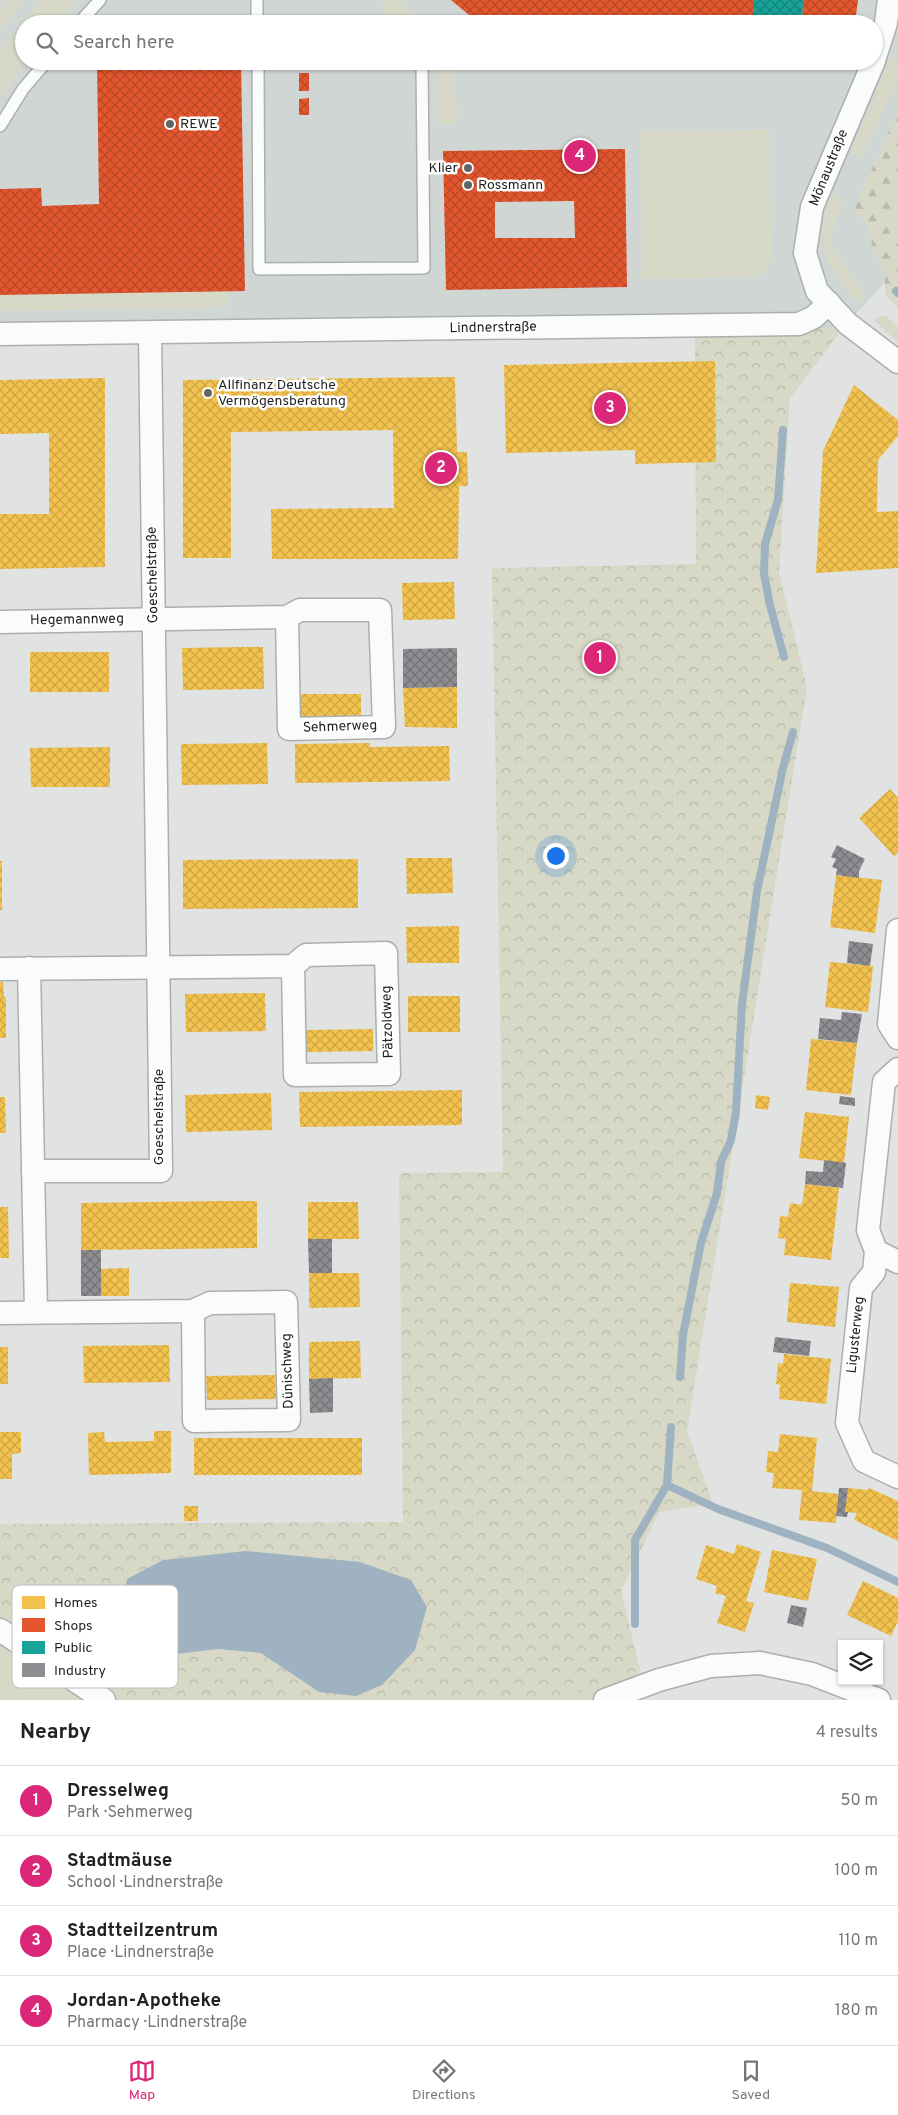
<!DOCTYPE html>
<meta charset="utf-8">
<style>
:root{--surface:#fff;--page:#f2f2f2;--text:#222;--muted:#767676;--line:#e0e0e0;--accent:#db2777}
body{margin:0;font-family:Overpass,sans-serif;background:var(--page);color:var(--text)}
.controls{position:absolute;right:15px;bottom:15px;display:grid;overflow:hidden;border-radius:0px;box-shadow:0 1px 4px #0004}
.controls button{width:45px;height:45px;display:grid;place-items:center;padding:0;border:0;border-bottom:1px solid var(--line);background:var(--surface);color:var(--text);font:25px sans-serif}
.you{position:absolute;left:555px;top:855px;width:18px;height:18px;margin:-12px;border:4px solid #fff;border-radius:50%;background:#1a73e8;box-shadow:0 0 0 8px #1a73e833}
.badge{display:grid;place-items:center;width:32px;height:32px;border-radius:50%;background:var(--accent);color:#fff;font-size:16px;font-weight:700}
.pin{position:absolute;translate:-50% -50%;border:2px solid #fff;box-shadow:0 1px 5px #0006}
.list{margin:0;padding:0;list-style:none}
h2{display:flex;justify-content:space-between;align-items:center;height:65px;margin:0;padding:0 20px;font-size:21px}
h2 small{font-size:16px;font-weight:400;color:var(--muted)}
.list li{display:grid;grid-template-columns:32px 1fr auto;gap:15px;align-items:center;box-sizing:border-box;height:70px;padding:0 20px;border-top:1px solid var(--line)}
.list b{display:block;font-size:19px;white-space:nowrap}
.list p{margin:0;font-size:16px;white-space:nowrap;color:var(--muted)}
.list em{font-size:16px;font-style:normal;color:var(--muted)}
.icon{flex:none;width:28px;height:28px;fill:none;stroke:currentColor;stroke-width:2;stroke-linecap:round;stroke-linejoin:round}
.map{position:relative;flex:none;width:898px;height:1700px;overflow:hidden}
.search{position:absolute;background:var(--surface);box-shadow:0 1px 4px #0004;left:15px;right:15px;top:15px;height:55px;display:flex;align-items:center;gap:12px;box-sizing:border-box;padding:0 18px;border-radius:28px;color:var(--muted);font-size:19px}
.sheet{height:345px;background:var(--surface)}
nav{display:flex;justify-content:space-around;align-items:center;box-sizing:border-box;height:70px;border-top:1px solid var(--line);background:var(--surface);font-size:14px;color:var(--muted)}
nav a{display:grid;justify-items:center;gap:2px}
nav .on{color:var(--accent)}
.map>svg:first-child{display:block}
.built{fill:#d0d6d4;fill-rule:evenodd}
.grass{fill:#d7d9c6}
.forest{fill:url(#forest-firs)}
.park{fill:url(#park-crowns)}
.water{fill:#9eb2c2}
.homes{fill:url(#homes-cross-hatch)}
.shops{fill:url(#shops-cross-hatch);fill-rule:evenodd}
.public{fill:url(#public-cross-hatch)}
.industry{fill:url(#industry-cross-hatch)}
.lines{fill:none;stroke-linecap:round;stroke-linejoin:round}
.stream{stroke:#9eb2c2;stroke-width:8}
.lane-casing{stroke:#adaeae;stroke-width:14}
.street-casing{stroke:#adaeae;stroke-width:25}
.lane{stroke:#fafbfb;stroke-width:11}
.street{stroke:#fafbfb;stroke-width:22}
.poi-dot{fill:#636464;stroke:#fff;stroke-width:2}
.labels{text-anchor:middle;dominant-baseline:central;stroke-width:5;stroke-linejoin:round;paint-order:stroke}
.poi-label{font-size:14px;fill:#1f2020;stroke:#fff;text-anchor:start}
.street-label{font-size:14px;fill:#1f2020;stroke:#fff}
.key{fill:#fff;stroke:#bcbcbc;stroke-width:1}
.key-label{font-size:14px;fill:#1f2020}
</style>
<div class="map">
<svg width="898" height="1700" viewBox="0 0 898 1700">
<defs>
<pattern id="forest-firs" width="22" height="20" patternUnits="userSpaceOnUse" patternTransform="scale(1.25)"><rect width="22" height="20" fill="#d7d9c6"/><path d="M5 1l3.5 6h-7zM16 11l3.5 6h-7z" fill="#b8baaa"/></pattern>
<pattern id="park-crowns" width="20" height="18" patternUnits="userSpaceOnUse" patternTransform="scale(1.25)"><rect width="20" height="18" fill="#d7d9c6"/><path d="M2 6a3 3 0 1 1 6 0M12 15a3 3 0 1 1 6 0" fill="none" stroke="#b8baaa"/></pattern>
<pattern id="homes-cross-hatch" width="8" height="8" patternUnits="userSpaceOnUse" patternTransform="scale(1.25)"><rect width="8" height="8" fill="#f2c14e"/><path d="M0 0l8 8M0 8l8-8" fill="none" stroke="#cfa644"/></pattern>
<pattern id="shops-cross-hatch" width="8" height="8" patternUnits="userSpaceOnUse" patternTransform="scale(1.25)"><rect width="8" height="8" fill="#e4572e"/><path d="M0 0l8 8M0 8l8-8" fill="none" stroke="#b84827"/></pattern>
<pattern id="public-cross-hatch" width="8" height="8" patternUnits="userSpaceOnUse" patternTransform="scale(1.25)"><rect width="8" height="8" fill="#17a398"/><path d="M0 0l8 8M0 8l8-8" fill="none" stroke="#14847c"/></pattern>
<pattern id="industry-cross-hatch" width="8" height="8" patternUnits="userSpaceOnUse" patternTransform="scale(1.25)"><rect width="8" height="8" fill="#8d8d92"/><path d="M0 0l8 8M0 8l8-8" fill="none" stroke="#737377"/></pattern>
</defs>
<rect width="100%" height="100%" fill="#e1e2e2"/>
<path class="built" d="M 0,0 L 898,0 L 898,292 L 885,282 L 844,327 L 695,336 L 164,344 L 0,328 ZM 24,24 L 874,24 L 874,61 L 24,61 Z"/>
<g class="grass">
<polygon points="7,0 25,0 0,30 0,9"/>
<polygon points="40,0 77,0 56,24 24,24 24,61 27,61 0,100 0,50"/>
<polygon points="383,0 398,0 425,24 384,24"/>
<polygon points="890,59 897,64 898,78 861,158 850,153"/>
<polygon points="438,61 457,61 457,71 454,72 454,102 458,102 458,121 455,124 438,124"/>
<polygon points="769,130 771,257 766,271 757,277 642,279 640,132"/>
<polygon points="898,171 898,236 890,206"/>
<path d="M 832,194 L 842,199 C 839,218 826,233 835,253 C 840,262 861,285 862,292 C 863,296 861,299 859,303 C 824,267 814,242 832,194 Z"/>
<polygon points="226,291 227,307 0,311 0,295"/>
<polygon points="882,315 886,316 898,327 898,343 874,320"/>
<polygon points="0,1618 117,1694 132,1700 0,1700"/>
<polygon points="640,1670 626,1700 560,1700"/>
</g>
<polygon class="forest" points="898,111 898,171 890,206 898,236 898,308 886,295 884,271 873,248 867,223 853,211"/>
<polygon class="park" points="844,327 790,398 779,573 807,687 687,1431 713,1504 659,1512 621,1591 640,1670 560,1700 132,1700 117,1694 0,1618 0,1524 403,1522 399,1173 503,1172 492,568 696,564 695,336"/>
<polygon class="water" points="246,1551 360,1562 411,1580 427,1607 415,1650 382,1685 356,1696 319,1692 261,1653 218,1649 160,1656 119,1626 127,1579 163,1560"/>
<g class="homes">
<polygon points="715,361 716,462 635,464 635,450 506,453 504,365"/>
<polygon points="455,377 457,452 467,452 468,486 459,486 458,559 272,559 271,509 394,508 393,430 231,432 231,558 183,558 183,380"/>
<polygon points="105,378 105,567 0,569 0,514 49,514 49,433 0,434 0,380"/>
<polygon points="854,385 898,420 898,436 878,460 877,512 898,511 898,568 816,573 823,451"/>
<polygon points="454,582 455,619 403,620 402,583"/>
<polygon points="239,647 263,647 264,689 183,690 182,648"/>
<rect x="30" y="652" width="79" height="40"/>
<polygon points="457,687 457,728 405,727 403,688"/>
<rect x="299" y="694" width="62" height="26"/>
<polygon points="267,743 268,784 182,785 181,744"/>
<polygon points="370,743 370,747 449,746 450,781 295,783 295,744"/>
<polygon points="110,747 110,787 31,787 30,748"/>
<polygon points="890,789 898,798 898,852 894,856 859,818"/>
<polygon points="406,858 452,858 453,893 407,894"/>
<polygon points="358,859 358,908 183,909 183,860"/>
<rect x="0" y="861" width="2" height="49"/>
<polygon points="836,875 882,880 875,933 830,927"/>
<polygon points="459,926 459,963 407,963 406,927"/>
<polygon points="830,962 873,966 868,1012 825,1007"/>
<polygon points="0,982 3,982 4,997 6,997 6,1038 0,1038"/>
<polygon points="265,993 266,1031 186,1032 185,994"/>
<rect x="408" y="996" width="52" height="36"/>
<polygon points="373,1029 373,1051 305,1052 305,1030"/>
<polygon points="811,1039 857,1043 851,1095 806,1090"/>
<polygon points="462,1090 462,1125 300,1127 299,1092"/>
<polygon points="271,1093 272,1130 186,1132 185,1095"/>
<polygon points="756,1095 770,1097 768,1110 755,1108"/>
<polygon points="0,1097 5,1097 6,1133 0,1133"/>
<polygon points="805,1112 849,1117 844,1163 799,1158"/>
<polygon points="805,1184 839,1188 831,1260 784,1255 786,1239 778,1238 780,1216 788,1217 790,1203 802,1205"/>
<polygon points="217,1201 257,1201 257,1248 81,1250 81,1203"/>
<polygon points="308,1202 358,1202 359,1239 308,1239"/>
<polygon points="0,1207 8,1207 9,1258 0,1258"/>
<polygon points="129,1268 129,1296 101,1296 101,1269"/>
<polygon points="309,1273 359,1273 360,1307 309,1308"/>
<polygon points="790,1283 839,1287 835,1327 787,1322"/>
<polygon points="360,1341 361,1378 309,1379 309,1342"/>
<polygon points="169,1345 170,1382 84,1383 83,1346"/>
<rect x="0" y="1347" width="8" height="37"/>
<polygon points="784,1354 831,1359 826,1404 779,1399 780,1385 776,1384 778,1363 783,1364"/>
<polygon points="275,1375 276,1399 207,1400 206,1376"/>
<polygon points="154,1431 171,1431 171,1473 89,1475 88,1433 104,1432 105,1442 154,1441"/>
<polygon points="0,1432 21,1432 21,1453 12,1454 12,1479 0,1479"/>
<polygon points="780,1434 817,1438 812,1491 838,1494 836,1523 799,1520 802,1490 772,1488 774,1473 766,1472 768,1451 778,1452"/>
<rect x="194" y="1438" width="168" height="37"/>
<polygon points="848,1488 868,1490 869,1488 898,1501 898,1541 854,1520 857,1513 845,1512"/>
<rect x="184" y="1506" width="14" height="15"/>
<polygon points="737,1544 761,1552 746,1601 754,1603 745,1632 717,1623 726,1596 715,1593 717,1586 696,1579 706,1545 734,1554"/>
<polygon points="772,1550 817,1559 808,1601 764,1592"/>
<polygon points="863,1581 898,1598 898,1621 891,1636 847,1615"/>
</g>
<g class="shops">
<polygon points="451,0 754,0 754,22 475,20"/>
<polygon points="803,0 858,0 855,23 802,22"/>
<polygon points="97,61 241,61 245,291 0,295 0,189 41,188 42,206 99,204"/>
<rect x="299" y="73" width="10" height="18"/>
<polygon points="309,98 309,115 299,115 299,99"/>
<path d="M 625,149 L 627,287 L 446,290 L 443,151 ZM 574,201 L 575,238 L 495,238 L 495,202 Z"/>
</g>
<polygon class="public" points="754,0 803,0 802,22 754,22"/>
<g class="industry">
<polygon points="457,648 457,687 403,688 403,649"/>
<polygon points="837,845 865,859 859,871 859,878 836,875 837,869 832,867 836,859 831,857"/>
<polygon points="849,941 873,944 870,966 847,963"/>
<polygon points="842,1012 862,1014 857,1043 818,1039 820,1018 841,1020"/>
<polygon points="840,1096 855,1098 855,1106 839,1104"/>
<polygon points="824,1160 846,1163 843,1188 805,1184 806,1171 823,1172"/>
<polygon points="308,1239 332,1239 332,1273 309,1273"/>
<rect x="81" y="1250" width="20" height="46"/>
<polygon points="775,1337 811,1341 809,1356 773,1352"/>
<polygon points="333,1378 333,1412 310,1413 309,1379"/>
<polygon points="839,1488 848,1488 845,1512 848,1512 847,1517 836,1516"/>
<polygon points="791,1605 807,1608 803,1627 787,1623"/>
</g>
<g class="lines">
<g class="stream">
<polyline points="896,291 898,293"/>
<polyline points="783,430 778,500 765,544 764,574 770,605 784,657"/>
<polyline points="680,1377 683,1335 701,1243 717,1193 721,1162 731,1140 736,1112 742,1004 757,891 783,768 793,732"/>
<polyline points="667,1485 718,1509 827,1548 898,1582"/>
<polyline points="635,1624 635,1540 667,1485 671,1427"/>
</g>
<g class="lane-casing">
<g id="lane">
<polyline points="257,0 257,24"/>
<polyline points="78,24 100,0"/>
<polyline points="258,61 259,269 424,268 422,61"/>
<polyline points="0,126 23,89 47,61"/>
</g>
</g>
<g class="street-casing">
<g id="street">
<polyline points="874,60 886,23 889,0"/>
<polyline points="874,61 812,207 805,253 817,291 848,324 898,362"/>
<polyline points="0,334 799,324 814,317 829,303"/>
<polyline points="0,622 287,617 300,610 380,610 384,727 289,729 287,617"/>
<polyline points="898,930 889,1024 898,1038"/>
<polyline points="29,968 36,1312"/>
<polyline points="0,969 293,966 306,955 386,953 389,1074 295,1075 293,966"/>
<polyline points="898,1069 884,1082 868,1230 876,1251 874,1272 861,1288 847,1423 864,1461 898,1477"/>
<polyline points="33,1171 161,1171 150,333"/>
<polyline points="876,1251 898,1262"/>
<polyline points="0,1313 193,1311 210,1303 286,1302 289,1420 194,1421 193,1311"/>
<polyline points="0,1630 104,1700"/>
<polyline points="605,1700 659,1680 711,1666 760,1663 812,1674 879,1700"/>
</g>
</g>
<use href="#lane" class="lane"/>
<use href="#street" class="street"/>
</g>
<g class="poi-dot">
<circle cx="170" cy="124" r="5"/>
<circle cx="468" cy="168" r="5"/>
<circle cx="468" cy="185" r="5"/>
<circle cx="208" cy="393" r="5"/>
</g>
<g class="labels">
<g class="poi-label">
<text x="180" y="124">REWE</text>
<text x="458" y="168" text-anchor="end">Klier</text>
<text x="478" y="185">Rossmann</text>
<text x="218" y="385">Allfinanz Deutsche<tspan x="218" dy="16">Vermögensberatung</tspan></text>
</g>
<g class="street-label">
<text transform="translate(829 168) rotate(-68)">Mönaustraße</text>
<text transform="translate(493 328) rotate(-1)">Lindnerstraße</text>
<text transform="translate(153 575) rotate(-91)">Goeschelstraße</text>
<text transform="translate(77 620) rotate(-1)">Hegemannweg</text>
<text transform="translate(340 727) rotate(-2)">Sehmerweg</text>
<text transform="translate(388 1022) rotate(-92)">Pätzoldweg</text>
<text transform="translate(159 1117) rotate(-90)">Goeschelstraße</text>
<text transform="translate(856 1335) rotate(-84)">Ligusterweg</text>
<text transform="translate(288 1371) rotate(-92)">Dünischweg</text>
</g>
</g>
<rect x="12" y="1585" width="166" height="103" rx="8" class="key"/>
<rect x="22" y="1596" width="23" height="13" fill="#f2c14e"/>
<rect x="22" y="1618" width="23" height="14" fill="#e4572e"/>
<rect x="22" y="1641" width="23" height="13" fill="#17a398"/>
<rect x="22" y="1663" width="23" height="14" fill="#8d8d92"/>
<g class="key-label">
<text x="54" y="1607">Homes</text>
<text x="54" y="1630">Shops</text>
<text x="54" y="1652">Public</text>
<text x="54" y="1675">Industry</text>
</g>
</svg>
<div class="controls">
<button><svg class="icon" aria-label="layers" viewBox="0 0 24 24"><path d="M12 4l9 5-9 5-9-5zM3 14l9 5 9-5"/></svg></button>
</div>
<div class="you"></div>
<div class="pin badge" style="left:600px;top:658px">1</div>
<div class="pin badge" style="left:441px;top:468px">2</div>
<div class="pin badge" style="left:610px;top:408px">3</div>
<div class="pin badge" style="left:580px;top:156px">4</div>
<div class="search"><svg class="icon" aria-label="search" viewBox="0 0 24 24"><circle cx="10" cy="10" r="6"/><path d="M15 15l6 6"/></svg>Search here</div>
</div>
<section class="sheet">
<h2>Nearby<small>4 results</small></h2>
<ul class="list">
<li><span class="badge">1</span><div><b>Dresselweg</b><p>Park · Sehmerweg</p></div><em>50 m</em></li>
<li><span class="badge">2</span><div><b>Stadtmäuse</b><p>School · Lindnerstraße</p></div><em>100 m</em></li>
<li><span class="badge">3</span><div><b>Stadtteilzentrum</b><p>Place · Lindnerstraße</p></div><em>110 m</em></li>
<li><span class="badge">4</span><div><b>Jordan-Apotheke</b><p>Pharmacy · Lindnerstraße</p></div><em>180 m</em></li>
</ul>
</section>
<nav>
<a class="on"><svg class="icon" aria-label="map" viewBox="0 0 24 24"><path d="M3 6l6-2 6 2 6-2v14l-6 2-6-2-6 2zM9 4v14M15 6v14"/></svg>Map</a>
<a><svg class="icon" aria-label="directions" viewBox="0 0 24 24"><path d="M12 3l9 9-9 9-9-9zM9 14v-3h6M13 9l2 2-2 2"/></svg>Directions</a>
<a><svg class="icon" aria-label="saved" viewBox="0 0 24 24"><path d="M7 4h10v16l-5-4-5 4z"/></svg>Saved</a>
</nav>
